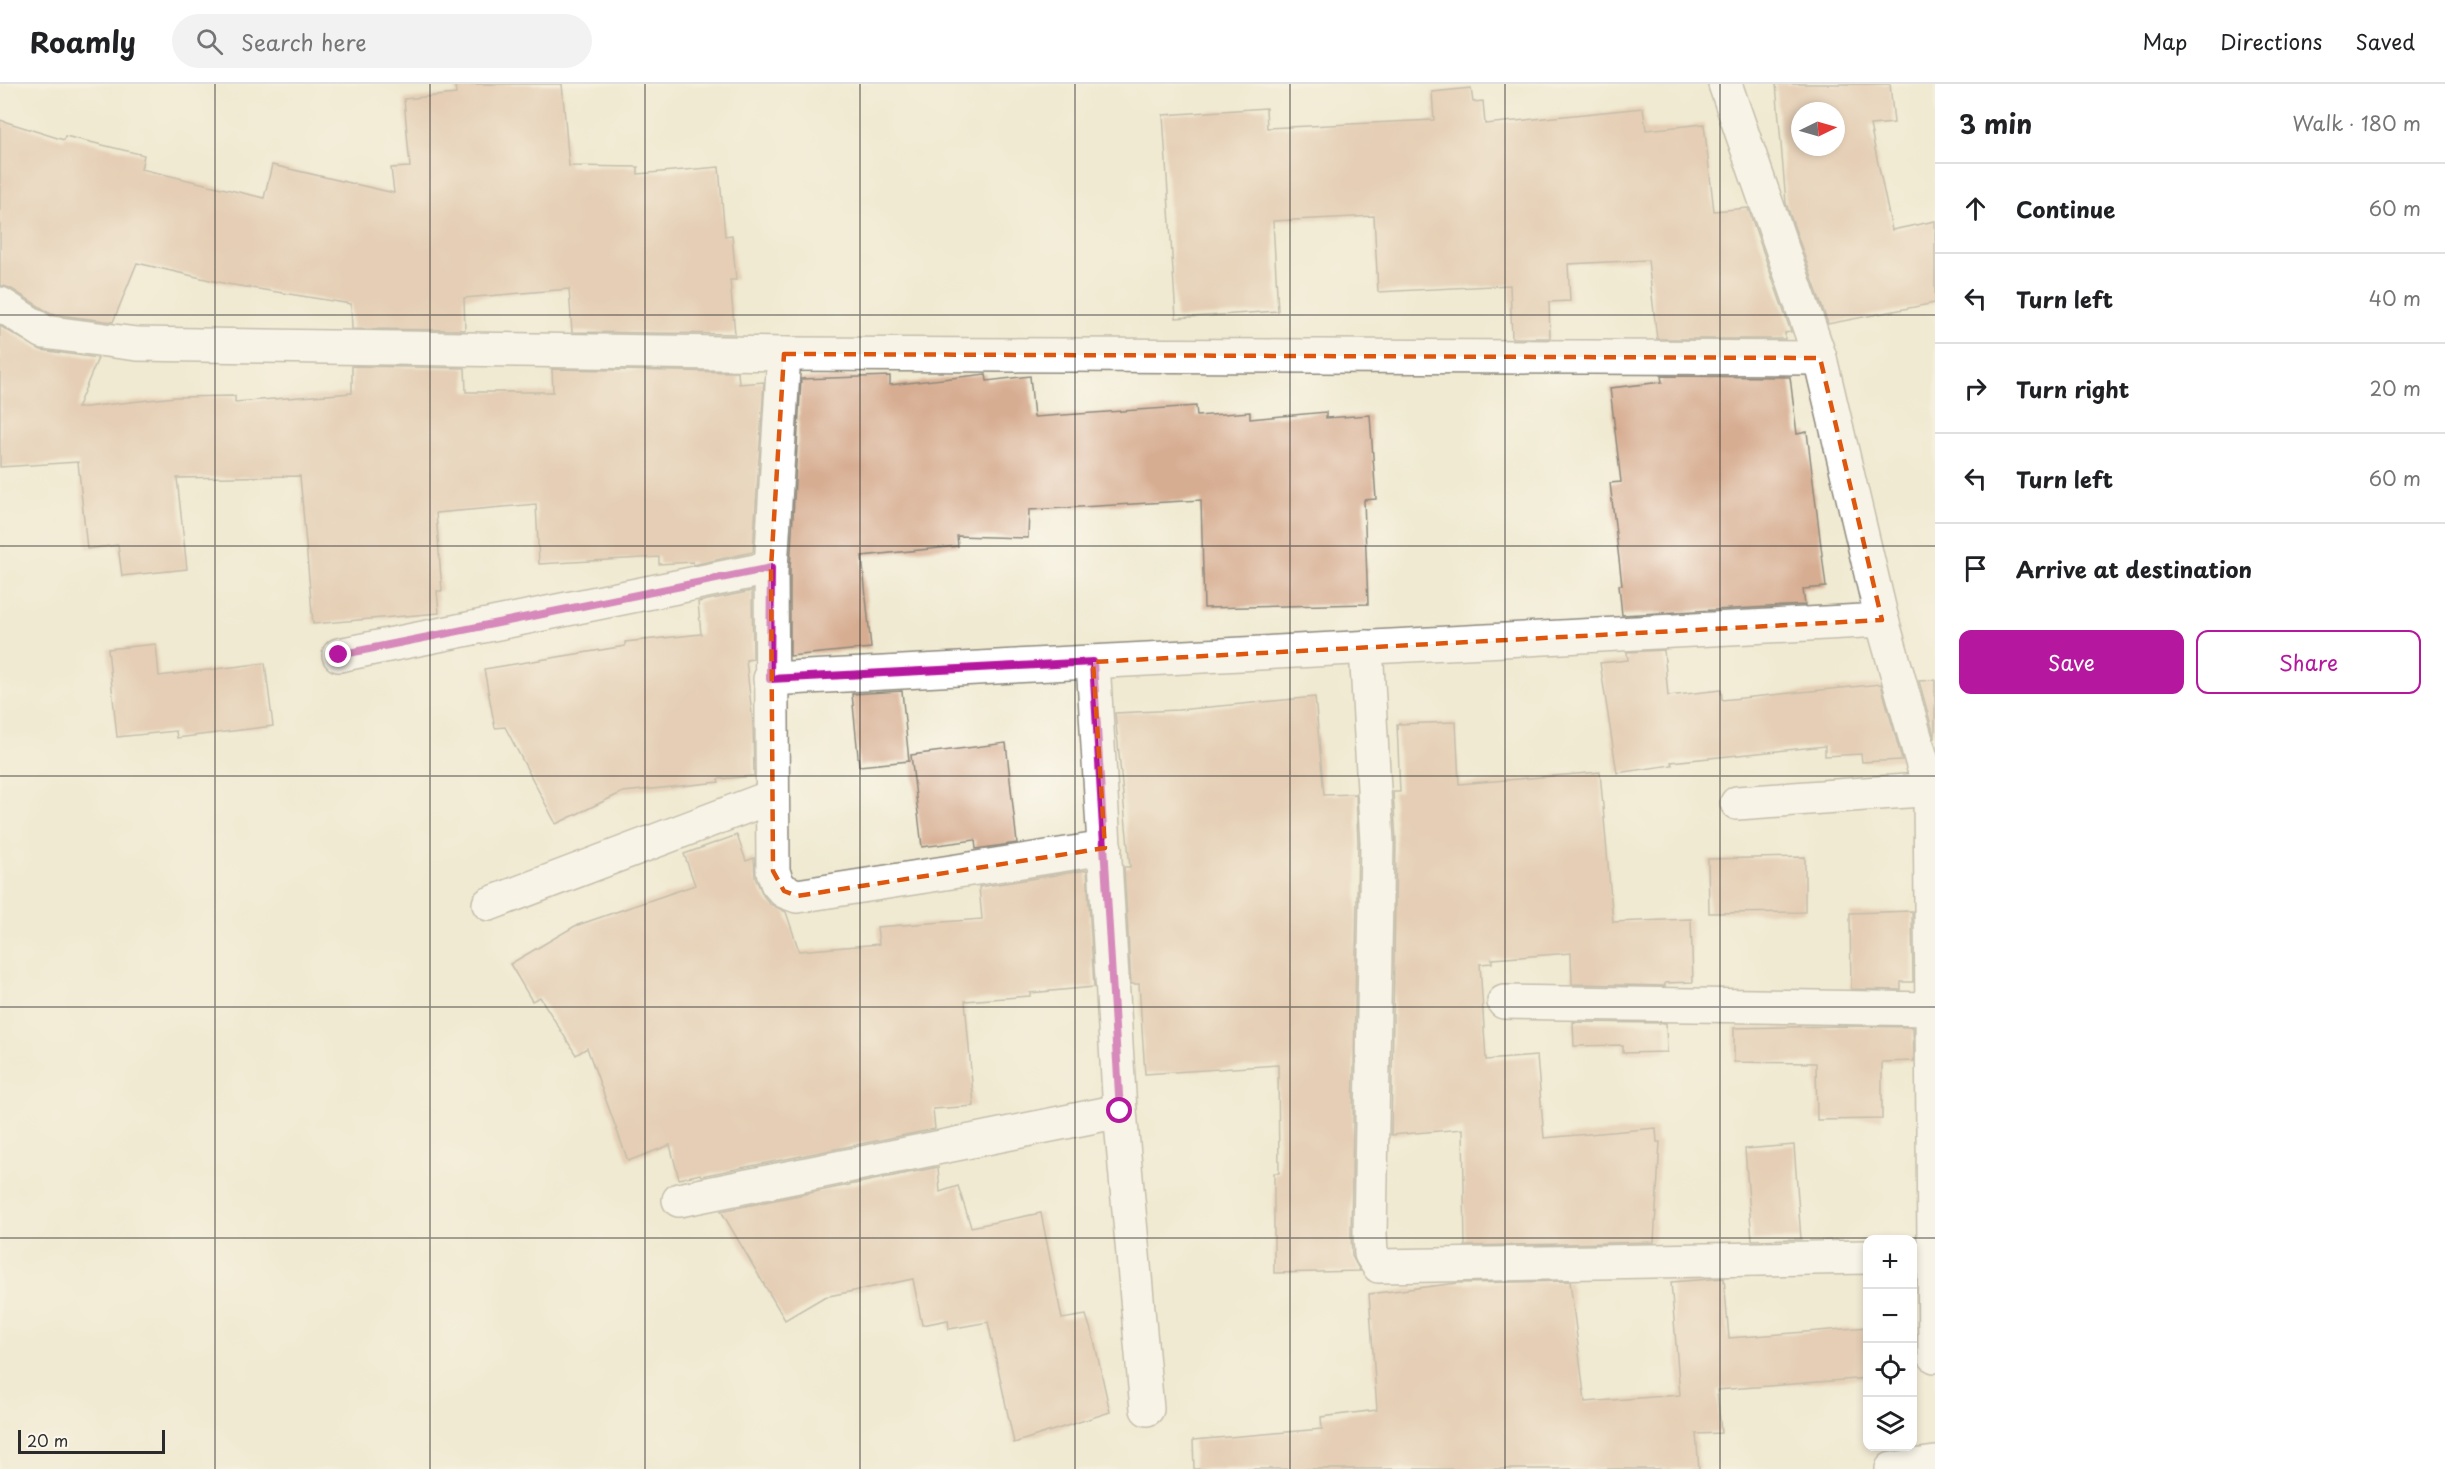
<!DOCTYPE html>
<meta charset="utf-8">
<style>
:root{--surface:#fff;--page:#f2f2f2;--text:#202124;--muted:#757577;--line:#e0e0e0;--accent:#b5179e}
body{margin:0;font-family:"Playpen Sans",sans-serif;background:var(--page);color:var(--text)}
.controls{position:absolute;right:18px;bottom:18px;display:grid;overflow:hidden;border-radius:12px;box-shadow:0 3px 9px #0003}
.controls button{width:54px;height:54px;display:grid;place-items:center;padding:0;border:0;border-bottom:2px solid var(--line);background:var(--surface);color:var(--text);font:30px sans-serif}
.compass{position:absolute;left:1791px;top:18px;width:54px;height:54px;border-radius:50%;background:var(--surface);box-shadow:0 3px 9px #0003;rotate:85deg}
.scale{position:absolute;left:18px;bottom:15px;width:147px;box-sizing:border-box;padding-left:6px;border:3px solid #2b2b2b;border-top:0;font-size:16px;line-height:21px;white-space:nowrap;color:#2b2b2b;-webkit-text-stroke:4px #fbf7ec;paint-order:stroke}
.stop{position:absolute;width:18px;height:18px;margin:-14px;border:4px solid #b5179e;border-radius:50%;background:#fff}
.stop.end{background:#b5179e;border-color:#fff;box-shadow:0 2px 6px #0008}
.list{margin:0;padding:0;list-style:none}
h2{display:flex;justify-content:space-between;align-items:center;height:78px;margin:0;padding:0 24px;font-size:26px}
h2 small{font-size:20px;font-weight:400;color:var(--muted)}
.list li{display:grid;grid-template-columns:39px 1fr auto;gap:18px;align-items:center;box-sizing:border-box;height:90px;padding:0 24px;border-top:2px solid var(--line)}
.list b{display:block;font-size:22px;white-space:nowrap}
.list em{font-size:20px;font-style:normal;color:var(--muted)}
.actions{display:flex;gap:12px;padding:18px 24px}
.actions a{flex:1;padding:14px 0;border:2px solid var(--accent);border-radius:12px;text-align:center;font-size:21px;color:var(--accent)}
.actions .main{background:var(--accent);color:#fff}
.icon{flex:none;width:33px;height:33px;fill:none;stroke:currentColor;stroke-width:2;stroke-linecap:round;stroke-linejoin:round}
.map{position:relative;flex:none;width:1935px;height:1385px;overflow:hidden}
header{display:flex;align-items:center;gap:36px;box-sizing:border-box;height:84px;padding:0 30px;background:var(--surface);border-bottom:2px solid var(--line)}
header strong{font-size:28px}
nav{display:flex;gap:33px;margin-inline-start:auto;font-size:21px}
.search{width:420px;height:54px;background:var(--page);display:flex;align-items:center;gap:15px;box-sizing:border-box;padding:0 21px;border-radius:33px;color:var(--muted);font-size:22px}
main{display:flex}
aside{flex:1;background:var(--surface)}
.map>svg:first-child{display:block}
.building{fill:#d7ad92;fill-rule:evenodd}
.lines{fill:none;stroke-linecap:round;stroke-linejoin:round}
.street-casing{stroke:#8e8a7e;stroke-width:36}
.street{stroke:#fff;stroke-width:33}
.route{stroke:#b5179e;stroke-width:8}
.marked{fill:none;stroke:#df570e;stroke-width:4.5;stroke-dasharray:12 8;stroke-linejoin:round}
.grid{fill:none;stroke:#2b2b2b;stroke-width:1.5;stroke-opacity:0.55}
</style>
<header>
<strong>Roamly</strong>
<div class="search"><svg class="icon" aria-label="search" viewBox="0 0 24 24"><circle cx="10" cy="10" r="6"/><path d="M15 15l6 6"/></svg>Search here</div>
<nav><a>Map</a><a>Directions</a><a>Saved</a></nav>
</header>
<main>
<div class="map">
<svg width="1935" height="1385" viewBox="0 0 1935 1385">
<rect width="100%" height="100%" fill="#fbf7ec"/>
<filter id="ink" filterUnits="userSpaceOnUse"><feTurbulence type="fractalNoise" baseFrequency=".0167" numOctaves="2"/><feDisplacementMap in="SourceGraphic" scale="12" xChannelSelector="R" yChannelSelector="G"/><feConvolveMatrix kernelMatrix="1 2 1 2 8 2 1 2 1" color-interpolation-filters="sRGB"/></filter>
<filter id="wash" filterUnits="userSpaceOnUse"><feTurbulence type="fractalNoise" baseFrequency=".008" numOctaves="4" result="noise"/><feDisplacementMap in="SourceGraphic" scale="24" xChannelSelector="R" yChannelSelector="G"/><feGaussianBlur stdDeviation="1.35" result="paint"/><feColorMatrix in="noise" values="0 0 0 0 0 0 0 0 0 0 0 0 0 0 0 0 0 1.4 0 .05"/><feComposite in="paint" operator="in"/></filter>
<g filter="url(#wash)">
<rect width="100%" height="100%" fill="#f0ead2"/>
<g id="blocks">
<g class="building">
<polygon points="455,0 562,0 569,82 638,83 638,90 719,83 725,152 732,151 736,196 730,196 735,250 572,248 569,205 464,214 465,246 352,245 351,220 227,200 137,179 113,238 51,230 10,204 0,201 0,36 64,56 65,52 144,71 141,85 264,114 272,81 394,109 391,84 410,83 404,15 456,10"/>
<path d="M 1776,0 L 1890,0 L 1894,39 L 1870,41 L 1892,146 L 1935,137 L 1935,219 L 1828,240 L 1786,119 ZM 1800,27 L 1836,27 L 1836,63 L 1800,63 Z"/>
<polygon points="1471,4 1473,18 1483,17 1485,40 1643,24 1646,46 1704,40 1714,127 1748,124 1791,248 1785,249 1785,255 1657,255 1648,176 1568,180 1570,217 1549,218 1550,254 1512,254 1510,201 1378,208 1374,132 1273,137 1278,227 1176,234 1163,31 1266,24 1267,44 1434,36 1432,8"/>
<polygon points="0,242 41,266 98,274 77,324 175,313 235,312 235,318 352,309 352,282 465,284 466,308 553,308 552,285 738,288 739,300 764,298 753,468 693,481 693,478 659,480 659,473 539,480 536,420 436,429 442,507 437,507 439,529 313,540 300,392 177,394 187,485 122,492 118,461 87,465 78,378 0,383"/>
<polygon points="986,290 987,297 1030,292 1034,333 1196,322 1197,332 1250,328 1250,335 1326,328 1326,334 1370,331 1376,415 1364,416 1368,520 1204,524 1201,416 1029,426 1028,454 957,452 958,462 862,472 871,564 790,572 790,484 801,295 890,292 890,301"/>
<polygon points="1661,292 1790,293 1797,350 1807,348 1826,503 1803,505 1805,521 1622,531 1619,501 1622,501 1610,399 1621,398 1610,304 1662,298"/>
<polygon points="752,507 753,575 746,576 753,640 754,692 718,695 719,698 623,708 556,740 505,643 495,644 484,585 625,562 625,558 701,550 698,518"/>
<polygon points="156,560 159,592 265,579 273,642 177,654 176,647 117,653 108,565"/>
<polygon points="1664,566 1668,612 1721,606 1722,616 1881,600 1902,676 1862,678 1861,670 1825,672 1825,662 1671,678 1672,681 1617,689 1600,579 1628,576 1627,568"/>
<polygon points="1935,596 1935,655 1919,597"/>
<polygon points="902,607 909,677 859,682 852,610"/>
<polygon points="1315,613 1324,711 1356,710 1358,758 1351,1150 1352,1172 1360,1187 1274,1189 1274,1089 1279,1089 1278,981 1145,990 1139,900 1131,900 1124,783 1130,783 1115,629 1178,626"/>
<polygon points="1456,638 1459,700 1600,688 1613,838 1691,835 1693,898 1665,899 1665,902 1572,900 1571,869 1492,875 1492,879 1480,880 1486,976 1537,972 1544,1054 1656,1044 1657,1058 1660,1058 1654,1158 1465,1162 1463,1045 1391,1051 1396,758 1393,708 1400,708 1397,640"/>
<polygon points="1006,659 1017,759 976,765 975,756 922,763 911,671"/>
<polygon points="737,751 746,777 754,774 755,793 763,811 770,820 786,828 799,867 879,860 877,843 982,835 979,803 1087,786 1094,903 1030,909 1030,912 965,917 974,1022 933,1025 935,1045 701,1092 700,1090 679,1095 670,1061 628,1077 587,964 576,971 540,913 532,917 510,880 575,842 695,801 684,770"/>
<polygon points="1805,773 1805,828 1709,829 1708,775"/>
<polygon points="1912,827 1913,898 1901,898 1901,906 1851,905 1850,829"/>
<polygon points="1573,938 1666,939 1667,968 1623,969 1623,961 1574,962"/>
<polygon points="1838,942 1913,943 1914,977 1882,978 1882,1035 1817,1036 1816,979 1734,978 1734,944"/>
<polygon points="1794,1061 1801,1155 1752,1156 1745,1065"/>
<polygon points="938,1083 940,1108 958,1102 971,1143 1041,1129 1062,1235 1086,1231 1094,1256 1110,1328 1014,1359 988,1238 949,1245 948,1236 922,1241 913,1195 824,1213 785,1236 721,1127"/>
<polygon points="1724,1194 1729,1254 1868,1243 1868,1294 1717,1306 1721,1349 1696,1350 1699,1385 1194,1385 1193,1356 1322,1345 1321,1333 1377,1326 1369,1210 1458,1199 1570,1197 1585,1318 1680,1311 1671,1198"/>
</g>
</g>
</g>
<g filter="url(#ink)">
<use href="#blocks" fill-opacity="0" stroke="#8e8a7e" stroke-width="1.5"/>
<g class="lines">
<g class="street-casing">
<g id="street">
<polyline points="1725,0 1820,274 1882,536 1930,706 1935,1272"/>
<polyline points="0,220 44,248 137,260 784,270 1820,274"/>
<polyline points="784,270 771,484 773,787 777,799 784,807 797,812 1105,764"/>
<polyline points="1366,563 1377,758 1370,1150 1371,1170 1379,1182 1868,1173"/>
<polyline points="339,571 771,484"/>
<polyline points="1093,578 1120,1027 1147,1325"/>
<polyline points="770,595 1882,536"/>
<polyline points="1737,719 1935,705"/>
<polyline points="489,820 771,713"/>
<polyline points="1504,918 1933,925"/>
<polyline points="679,1116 1120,1027"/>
<polyline points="1892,1385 1935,1379"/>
</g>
</g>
<use href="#street" class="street"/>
</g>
</g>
<g class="lines" filter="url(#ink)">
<polyline class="route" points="339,571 771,484 770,595 1093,578 1120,1027"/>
</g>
<path d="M0 0H1935V1385H0ZM 784,270 L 1820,274 L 1882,536 L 1093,578 L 1105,764 L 797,812 L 784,807 L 773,787 L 771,484 Z" fill="#f0ead2" fill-opacity=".55" fill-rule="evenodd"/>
<path class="marked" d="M 784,270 L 1820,274 L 1882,536 L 1093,578 L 1105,764 L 797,812 L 784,807 L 773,787 L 771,484 Z"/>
<path class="grid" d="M 215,0 L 215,1385M 430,0 L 430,1385M 645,0 L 645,1385M 860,0 L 860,1385M 1075,0 L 1075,1385M 1290,0 L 1290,1385M 1505,0 L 1505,1385M 1720,0 L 1720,1385M 0,231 L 1935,231M 0,462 L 1935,462M 0,692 L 1935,692M 0,923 L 1935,923M 0,1154 L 1935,1154"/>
</svg>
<div class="controls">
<button>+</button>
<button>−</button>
<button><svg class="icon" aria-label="locate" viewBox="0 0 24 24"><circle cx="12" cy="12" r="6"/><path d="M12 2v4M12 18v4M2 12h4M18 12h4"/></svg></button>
<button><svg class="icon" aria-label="layers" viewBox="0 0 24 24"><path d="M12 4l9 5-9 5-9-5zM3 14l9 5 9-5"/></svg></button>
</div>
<svg class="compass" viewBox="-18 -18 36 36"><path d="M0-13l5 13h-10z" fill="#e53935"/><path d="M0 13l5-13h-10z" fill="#757577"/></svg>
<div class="scale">20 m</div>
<div class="stop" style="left:1120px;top:1027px"></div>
<div class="stop end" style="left:339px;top:571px"></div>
</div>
<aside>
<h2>3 min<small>Walk · 180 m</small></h2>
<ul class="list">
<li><svg class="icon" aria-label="ahead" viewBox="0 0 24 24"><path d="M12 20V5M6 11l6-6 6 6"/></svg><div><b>Continue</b></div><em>60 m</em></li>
<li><svg class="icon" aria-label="left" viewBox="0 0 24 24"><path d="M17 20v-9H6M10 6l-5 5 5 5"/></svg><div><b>Turn left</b></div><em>40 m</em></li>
<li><svg class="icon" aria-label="right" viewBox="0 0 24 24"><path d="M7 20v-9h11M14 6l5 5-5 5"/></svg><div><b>Turn right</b></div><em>20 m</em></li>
<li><svg class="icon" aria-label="left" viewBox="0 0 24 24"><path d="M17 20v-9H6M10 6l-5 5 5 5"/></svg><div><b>Turn left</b></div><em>60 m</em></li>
<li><svg class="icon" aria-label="arrive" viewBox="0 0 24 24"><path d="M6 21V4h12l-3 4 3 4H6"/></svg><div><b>Arrive at destination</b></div></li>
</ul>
<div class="actions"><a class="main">Save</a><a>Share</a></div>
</aside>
</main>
